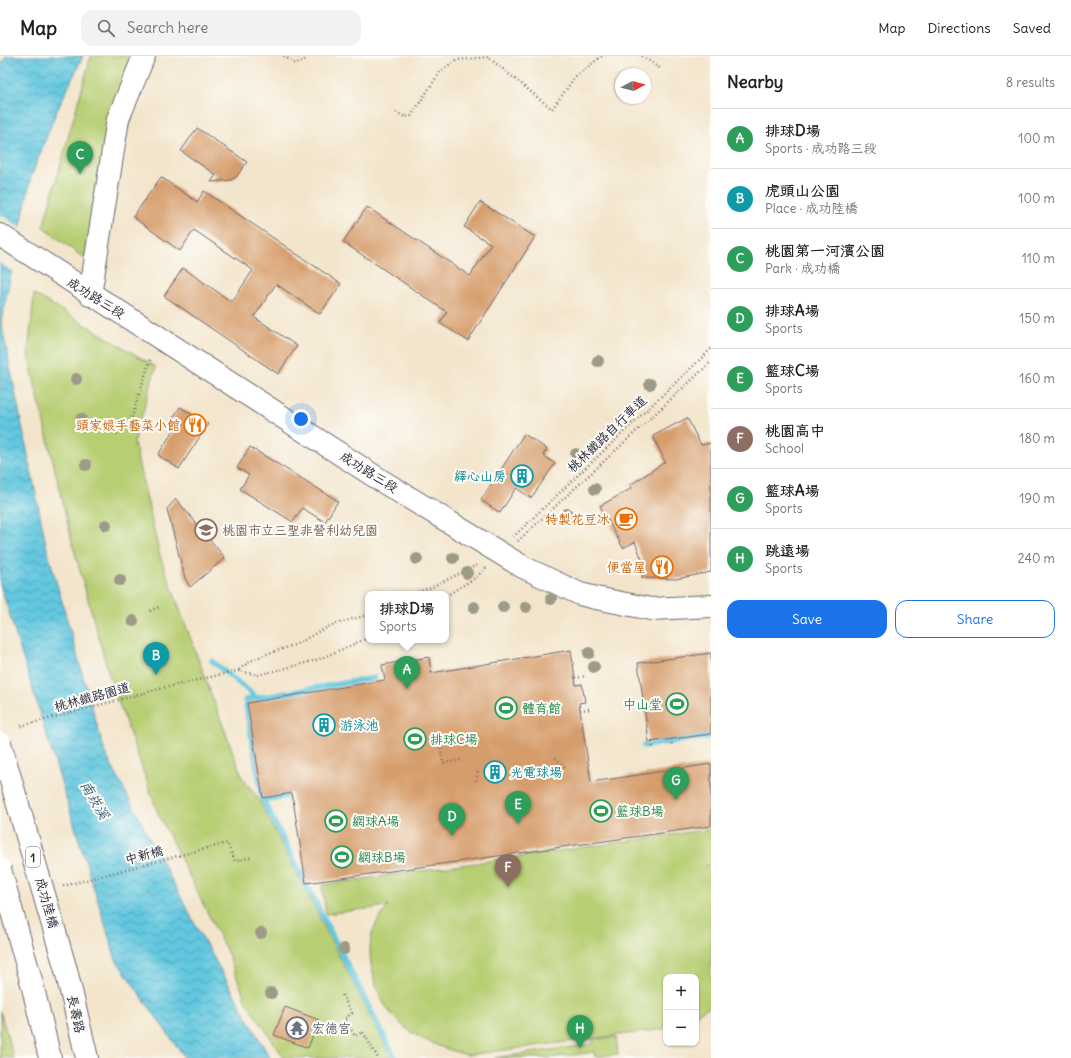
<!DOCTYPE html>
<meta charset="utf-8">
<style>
:root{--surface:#fff;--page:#f2f2f2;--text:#202124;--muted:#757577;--line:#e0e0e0;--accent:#1a73e8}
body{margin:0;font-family:Delius,"LXGW WenKai TC",sans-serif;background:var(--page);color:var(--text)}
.controls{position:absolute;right:12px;bottom:12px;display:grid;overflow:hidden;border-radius:8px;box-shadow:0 1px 3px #0004}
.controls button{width:36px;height:36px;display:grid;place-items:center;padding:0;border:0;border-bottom:1px solid var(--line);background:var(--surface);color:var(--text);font:20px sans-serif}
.compass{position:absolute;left:615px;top:12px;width:36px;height:36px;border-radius:50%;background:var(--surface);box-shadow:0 1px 3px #0004;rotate:83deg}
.you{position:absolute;left:301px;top:363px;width:14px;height:14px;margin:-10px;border:3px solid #fff;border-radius:50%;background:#1a73e8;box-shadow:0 0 0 6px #1a73e833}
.badge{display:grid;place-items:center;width:26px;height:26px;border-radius:50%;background:var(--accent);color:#fff;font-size:13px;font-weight:700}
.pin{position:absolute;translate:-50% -33px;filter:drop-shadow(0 1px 2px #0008)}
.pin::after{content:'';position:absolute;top:21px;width:14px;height:12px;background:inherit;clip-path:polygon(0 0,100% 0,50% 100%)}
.popup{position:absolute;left:365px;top:535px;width:84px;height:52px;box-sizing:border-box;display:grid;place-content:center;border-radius:8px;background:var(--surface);filter:drop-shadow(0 1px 3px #0005);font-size:13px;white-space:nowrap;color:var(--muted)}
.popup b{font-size:15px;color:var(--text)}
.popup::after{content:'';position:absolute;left:50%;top:100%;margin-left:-8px;border:8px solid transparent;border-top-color:var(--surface)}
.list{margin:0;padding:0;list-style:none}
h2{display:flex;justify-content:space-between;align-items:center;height:52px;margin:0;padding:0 16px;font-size:17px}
h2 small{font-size:13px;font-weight:400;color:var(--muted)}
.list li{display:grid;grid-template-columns:26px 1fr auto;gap:12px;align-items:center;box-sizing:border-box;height:60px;padding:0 16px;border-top:1px solid var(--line)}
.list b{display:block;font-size:15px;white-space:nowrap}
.list p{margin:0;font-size:13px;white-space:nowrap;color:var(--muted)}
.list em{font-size:13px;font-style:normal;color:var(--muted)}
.actions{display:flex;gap:8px;padding:12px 16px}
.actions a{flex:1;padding:9px 0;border:1px solid var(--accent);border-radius:12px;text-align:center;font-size:14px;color:var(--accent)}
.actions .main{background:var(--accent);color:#fff}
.icon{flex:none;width:22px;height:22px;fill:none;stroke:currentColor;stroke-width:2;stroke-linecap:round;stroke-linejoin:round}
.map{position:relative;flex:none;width:711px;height:1002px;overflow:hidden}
header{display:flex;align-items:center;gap:24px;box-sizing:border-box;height:56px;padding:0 20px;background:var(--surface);border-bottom:1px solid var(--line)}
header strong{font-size:19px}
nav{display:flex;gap:22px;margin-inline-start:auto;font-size:14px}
.search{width:280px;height:36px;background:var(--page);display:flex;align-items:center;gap:10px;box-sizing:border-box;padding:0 14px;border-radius:12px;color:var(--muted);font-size:15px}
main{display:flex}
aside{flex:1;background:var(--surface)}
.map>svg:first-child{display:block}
.green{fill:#b7ce72;stroke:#6c7856}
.water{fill:url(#water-waves);stroke:#42748d}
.pier{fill:#f3e5cc}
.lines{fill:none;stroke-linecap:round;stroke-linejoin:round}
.stream{stroke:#62c7df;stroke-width:5.5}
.building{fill:#d69d6c}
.minor-casing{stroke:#6b666e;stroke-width:24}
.major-casing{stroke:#6b666e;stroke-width:24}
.path{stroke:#6b666e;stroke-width:2.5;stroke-dasharray:1 3;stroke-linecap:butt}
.minor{stroke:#fff;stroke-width:22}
.major{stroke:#fff;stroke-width:22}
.major-bridge-casing{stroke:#6b666e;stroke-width:24;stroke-linecap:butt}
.major-bridge{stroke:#fff;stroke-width:22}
.tree{fill:#9d9b87}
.labels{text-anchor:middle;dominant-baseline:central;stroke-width:4;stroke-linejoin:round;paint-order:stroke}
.shield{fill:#fdfcf7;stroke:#646373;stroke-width:1}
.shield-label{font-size:12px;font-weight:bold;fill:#22223b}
.street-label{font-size:13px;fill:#22223b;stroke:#fdfcf7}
.food-label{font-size:13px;fill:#c56008;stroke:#fdfcf7;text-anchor:end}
.culture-label{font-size:13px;fill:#0d838f;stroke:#fdfcf7;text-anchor:start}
.education-label{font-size:13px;fill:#785e54;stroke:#fdfcf7;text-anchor:start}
.leisure-label{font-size:13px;fill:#27864d;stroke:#fdfcf7;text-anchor:start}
.worship-label{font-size:13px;fill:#5b616d;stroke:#fdfcf7;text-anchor:start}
.water-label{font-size:14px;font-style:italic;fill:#385c74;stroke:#fdfcf7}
</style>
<header>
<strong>Map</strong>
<div class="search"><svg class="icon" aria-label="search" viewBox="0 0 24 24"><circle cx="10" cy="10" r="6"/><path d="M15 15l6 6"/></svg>Search here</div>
<nav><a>Map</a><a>Directions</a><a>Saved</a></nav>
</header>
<main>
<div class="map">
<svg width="711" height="1002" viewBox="0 0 711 1002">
<defs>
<pattern id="water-waves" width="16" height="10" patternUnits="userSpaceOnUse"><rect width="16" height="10" fill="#62c7df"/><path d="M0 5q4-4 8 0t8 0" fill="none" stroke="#50a1b6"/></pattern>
</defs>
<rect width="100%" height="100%" fill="#fdfcf7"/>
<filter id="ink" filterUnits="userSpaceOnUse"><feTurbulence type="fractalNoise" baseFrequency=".025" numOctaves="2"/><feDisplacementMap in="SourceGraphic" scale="8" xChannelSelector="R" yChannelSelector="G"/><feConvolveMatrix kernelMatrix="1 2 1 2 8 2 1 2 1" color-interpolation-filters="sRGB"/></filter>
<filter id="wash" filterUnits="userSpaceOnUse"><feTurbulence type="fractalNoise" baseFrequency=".012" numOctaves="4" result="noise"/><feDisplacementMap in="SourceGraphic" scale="16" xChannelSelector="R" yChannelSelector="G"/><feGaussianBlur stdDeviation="0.9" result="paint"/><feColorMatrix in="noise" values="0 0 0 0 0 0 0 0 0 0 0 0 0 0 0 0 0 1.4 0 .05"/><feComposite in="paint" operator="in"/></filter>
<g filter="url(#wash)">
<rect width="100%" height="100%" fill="#f3e5cc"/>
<g class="green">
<polygon points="91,0 138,0 85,203 43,171"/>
<polygon points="34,238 156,311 134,387 160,500 242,721 258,742 392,1002 284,1002 246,945 228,898 158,757 110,622 73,490 28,299"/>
<path d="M 711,773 L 711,809 L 704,811 L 711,815 L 711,949 L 696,959 L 696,921 L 666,921 L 665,973 L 467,999 C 418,986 381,966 372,913 C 369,900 369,882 375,870 C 378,863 384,857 388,850 L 326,858 L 322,829 Z"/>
<polygon points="0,955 14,1002 0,1002"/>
<polygon points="616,981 618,998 595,1001 594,996 551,1002 495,1002 593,988 593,983"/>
</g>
<polygon class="water" points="6,0 83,0 55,59 31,121 1,266 47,493 105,697 196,870 270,1002 185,1002 116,904 0,528 0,11"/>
<polygon class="pier" points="0,158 22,173 13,216 0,207"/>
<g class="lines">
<g class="stream">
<polyline points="212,605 257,642 245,644 263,744 395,1002"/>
<polyline points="257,642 374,622"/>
<polyline points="644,690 711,680"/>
<polyline points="263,744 286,740"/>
</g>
</g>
<g id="blocks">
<g class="building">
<polygon points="197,72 247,106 236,121 231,124 211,126 216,119 181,95"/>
<polygon points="161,121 197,146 204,135 341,228 320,258 276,228 254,261 297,290 278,318 164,240 183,212 232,246 253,214 194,174 180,195 133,161"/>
<polygon points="480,146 535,181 468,285 440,267 447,256 343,186 367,151 470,220 491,188 464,171"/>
<polygon points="180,351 208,368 179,413 158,399 175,372 169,368"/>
<polygon points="687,362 701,389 711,387 711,516 676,523 642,522 643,506 635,486 623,492 600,450 632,432 630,429 665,406 653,380"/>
<polygon points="524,378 547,393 543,399 555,408 531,442 516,432 500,457 481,444"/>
<polygon points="250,391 338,445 325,466 302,452 293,466 240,433 249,419 237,412"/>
<polygon points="176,443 225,502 190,531 185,522 167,453"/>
<polygon points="571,594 576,629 582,628 585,646 579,647 591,726 711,708 711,770 306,827 292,737 263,742 247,647 385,624 382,609 429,601 431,617"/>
<polygon points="711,597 711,678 649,686 638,607"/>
<polygon points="285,951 319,964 308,992 274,979"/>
</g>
</g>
</g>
<g filter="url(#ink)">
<use href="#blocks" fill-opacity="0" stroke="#6b666e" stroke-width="1"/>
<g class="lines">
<g class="minor-casing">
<g id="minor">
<polyline points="0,179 385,427 523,511 580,538 596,542 651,553 711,550"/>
<polyline points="90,239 118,63 144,0"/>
</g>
</g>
<g class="major-casing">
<g id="major">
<polyline points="66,914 87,1002"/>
<polyline points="31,924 50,1002"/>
</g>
</g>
<g class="path">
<polyline points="284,0 295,8 304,5 307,0"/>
<polyline points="642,0 661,13"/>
<polyline points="396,56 405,61 411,60 440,16 456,4 488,1 552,53 576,20 602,0"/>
<polyline points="116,378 129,370 151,301"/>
<polyline points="513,481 711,293"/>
<polyline points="518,485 711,306"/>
<polyline points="410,538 430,532 479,508"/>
<polyline points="446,540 475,522 486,512"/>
<polyline points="150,555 159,551"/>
<path d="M 239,614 C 255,599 275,596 294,589 C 305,585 314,577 324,573 C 337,566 354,563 368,559"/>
<polyline points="575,622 586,620"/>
<polyline points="580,654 590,653"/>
<polyline points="21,670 163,632 232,616 239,615 258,619 317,604 368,582"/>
<polyline points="429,683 439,682 443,707 462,704"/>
<polyline points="671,683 672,690"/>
<polyline points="652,686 653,693"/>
<polyline points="555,702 565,711"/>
<polyline points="476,725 478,713"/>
<polyline points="63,830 227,787 235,805 252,801"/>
<polyline points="342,939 352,957 344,963 355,980 363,976 378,1002"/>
</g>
<use href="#minor" class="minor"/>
<use href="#major" class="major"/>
<g class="major-bridge-casing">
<g id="major-bridge">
<polyline points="0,687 66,914"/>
<polyline points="0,813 31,924"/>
</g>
</g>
<use href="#major-bridge" class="major-bridge"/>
</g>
<g class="tree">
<circle cx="598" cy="305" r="6"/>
<circle cx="76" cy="323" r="6"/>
<circle cx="650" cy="328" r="6"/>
<circle cx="81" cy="363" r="6"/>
<circle cx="576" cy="398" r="6"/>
<circle cx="86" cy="409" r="6"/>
<circle cx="595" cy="433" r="6"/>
<circle cx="567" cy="458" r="6"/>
<circle cx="106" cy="469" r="6"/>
<circle cx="453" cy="502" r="6"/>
<circle cx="417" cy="503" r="6"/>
<circle cx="467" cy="517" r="6"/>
<circle cx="120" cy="524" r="6"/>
<circle cx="551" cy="543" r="6"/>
<circle cx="474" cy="551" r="6"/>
<circle cx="503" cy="551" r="6"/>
<circle cx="526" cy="551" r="6"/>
<circle cx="133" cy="565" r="6"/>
<circle cx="589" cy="597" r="6"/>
<circle cx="594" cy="611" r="6"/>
<circle cx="261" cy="877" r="6"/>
<circle cx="344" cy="893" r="6"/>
<circle cx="271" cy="937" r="6"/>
</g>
</g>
<defs>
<g id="restaurant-ring" transform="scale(1.15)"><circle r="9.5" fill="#fdfcf7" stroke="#e8710a" stroke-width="1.5"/><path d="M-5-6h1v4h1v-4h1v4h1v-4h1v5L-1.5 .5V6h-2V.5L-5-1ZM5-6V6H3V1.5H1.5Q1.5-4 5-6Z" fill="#e8710a"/></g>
<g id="building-ring" transform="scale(1.15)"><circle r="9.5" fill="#fdfcf7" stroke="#0f9aa8" stroke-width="1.5"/><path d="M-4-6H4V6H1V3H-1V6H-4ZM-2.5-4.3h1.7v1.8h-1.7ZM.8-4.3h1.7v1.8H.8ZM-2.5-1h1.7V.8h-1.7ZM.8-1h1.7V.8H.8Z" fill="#0f9aa8"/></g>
<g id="cafe-ring" transform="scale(1.15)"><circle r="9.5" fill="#fdfcf7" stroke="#e8710a" stroke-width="1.5"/><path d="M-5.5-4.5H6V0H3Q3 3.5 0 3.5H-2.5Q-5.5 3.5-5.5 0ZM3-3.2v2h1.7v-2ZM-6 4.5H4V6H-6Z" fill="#e8710a"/></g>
<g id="school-ring" transform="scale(1.15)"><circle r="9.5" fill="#fdfcf7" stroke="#8d6e63" stroke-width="1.5"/><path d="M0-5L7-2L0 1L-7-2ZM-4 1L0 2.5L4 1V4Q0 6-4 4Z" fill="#8d6e63"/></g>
<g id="stadium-ring" transform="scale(1.15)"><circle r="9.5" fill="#fdfcf7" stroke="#2e9e5b" stroke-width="1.5"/><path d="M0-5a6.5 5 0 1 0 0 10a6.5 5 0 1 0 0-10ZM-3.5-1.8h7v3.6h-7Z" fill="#2e9e5b"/></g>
<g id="temple-ring" transform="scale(1.15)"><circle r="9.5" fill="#fdfcf7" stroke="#6b7280" stroke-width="1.5"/><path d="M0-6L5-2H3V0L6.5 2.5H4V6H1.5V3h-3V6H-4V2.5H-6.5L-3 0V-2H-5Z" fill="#6b7280"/></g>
</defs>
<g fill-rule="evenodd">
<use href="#restaurant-ring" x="195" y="369"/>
<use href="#building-ring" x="522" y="420"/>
<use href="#cafe-ring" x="626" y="463"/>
<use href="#school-ring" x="206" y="474"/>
<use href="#restaurant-ring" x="662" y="511"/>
<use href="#stadium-ring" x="677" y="648"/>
<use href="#stadium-ring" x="506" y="652"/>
<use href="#building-ring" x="324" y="669"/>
<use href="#stadium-ring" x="415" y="683"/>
<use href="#building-ring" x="495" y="716"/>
<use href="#stadium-ring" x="601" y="755"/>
<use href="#stadium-ring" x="336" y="765"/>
<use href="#stadium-ring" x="342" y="801"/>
<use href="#temple-ring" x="297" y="972"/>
</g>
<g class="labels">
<rect class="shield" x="26" y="791" width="14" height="20" rx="3"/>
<g class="shield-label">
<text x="33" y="801">1</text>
</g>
<g class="street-label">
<text transform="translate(96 242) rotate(32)">成功路三段</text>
<text transform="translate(607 378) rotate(-44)">桃林鐵路自行車道</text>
<text transform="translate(369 416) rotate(32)">成功路三段</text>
<text transform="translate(92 641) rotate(-15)">桃林鐵路園道</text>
<text transform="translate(144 799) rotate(-15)">中新橋</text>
<text transform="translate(47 847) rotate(74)">成功陸橋</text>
<text transform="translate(76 958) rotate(77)">長壽路</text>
</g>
<g class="food-label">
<text x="180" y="369">頭家娘手藝菜小館</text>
<text x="610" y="463">特製花豆冰</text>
<text x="646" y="511">便當屋</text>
</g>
<g class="culture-label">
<text x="506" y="420" text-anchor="end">繹心山房</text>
<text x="340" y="669">游泳池</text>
<text x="510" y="716">光電球場</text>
</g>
<g class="education-label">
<text x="222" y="474">桃園市立三聖非營利幼兒園</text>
</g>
<g class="leisure-label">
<text x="662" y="648" text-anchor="end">中山堂</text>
<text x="522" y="652">體育館</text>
<text x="430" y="683">排球C場</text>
<text x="616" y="755">籃球B場</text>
<text x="352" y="765">網球A場</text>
<text x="358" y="801">網球B場</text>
</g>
<g class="worship-label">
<text x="312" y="972">宏德宮</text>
</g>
<g class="water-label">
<text transform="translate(95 744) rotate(59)">南崁溪</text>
</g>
</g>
</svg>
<div class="controls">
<button>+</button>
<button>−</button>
</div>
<svg class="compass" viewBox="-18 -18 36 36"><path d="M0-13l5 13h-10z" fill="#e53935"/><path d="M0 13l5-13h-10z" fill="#757577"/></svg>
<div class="you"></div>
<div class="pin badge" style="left:407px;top:633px;background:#2e9e5b">A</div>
<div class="popup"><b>排球D場</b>Sports</div>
<div class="pin badge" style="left:156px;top:619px;background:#0f9aa8">B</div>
<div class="pin badge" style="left:80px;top:118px;background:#2e9e5b">C</div>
<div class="pin badge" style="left:452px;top:780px;background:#2e9e5b">D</div>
<div class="pin badge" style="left:518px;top:768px;background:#2e9e5b">E</div>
<div class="pin badge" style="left:508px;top:831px;background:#8d6e63">F</div>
<div class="pin badge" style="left:676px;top:744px;background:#2e9e5b">G</div>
<div class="pin badge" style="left:580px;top:992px;background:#2e9e5b">H</div>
</div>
<aside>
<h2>Nearby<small>8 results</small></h2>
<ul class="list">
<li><span class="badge" style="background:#2e9e5b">A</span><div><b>排球D場</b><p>Sports · 成功路三段</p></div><em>100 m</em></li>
<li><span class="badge" style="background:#0f9aa8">B</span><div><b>虎頭山公園</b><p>Place · 成功陸橋</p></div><em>100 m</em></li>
<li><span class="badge" style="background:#2e9e5b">C</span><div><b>桃園第一河濱公園</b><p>Park · 成功橋</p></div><em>110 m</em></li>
<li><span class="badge" style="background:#2e9e5b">D</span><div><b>排球A場</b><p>Sports</p></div><em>150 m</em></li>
<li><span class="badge" style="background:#2e9e5b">E</span><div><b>籃球C場</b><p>Sports</p></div><em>160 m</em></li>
<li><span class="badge" style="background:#8d6e63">F</span><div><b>桃園高中</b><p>School</p></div><em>180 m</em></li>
<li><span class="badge" style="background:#2e9e5b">G</span><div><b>籃球A場</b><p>Sports</p></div><em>190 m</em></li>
<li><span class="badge" style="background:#2e9e5b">H</span><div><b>跳遠場</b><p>Sports</p></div><em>240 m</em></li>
</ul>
<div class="actions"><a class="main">Save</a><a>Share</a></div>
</aside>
</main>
